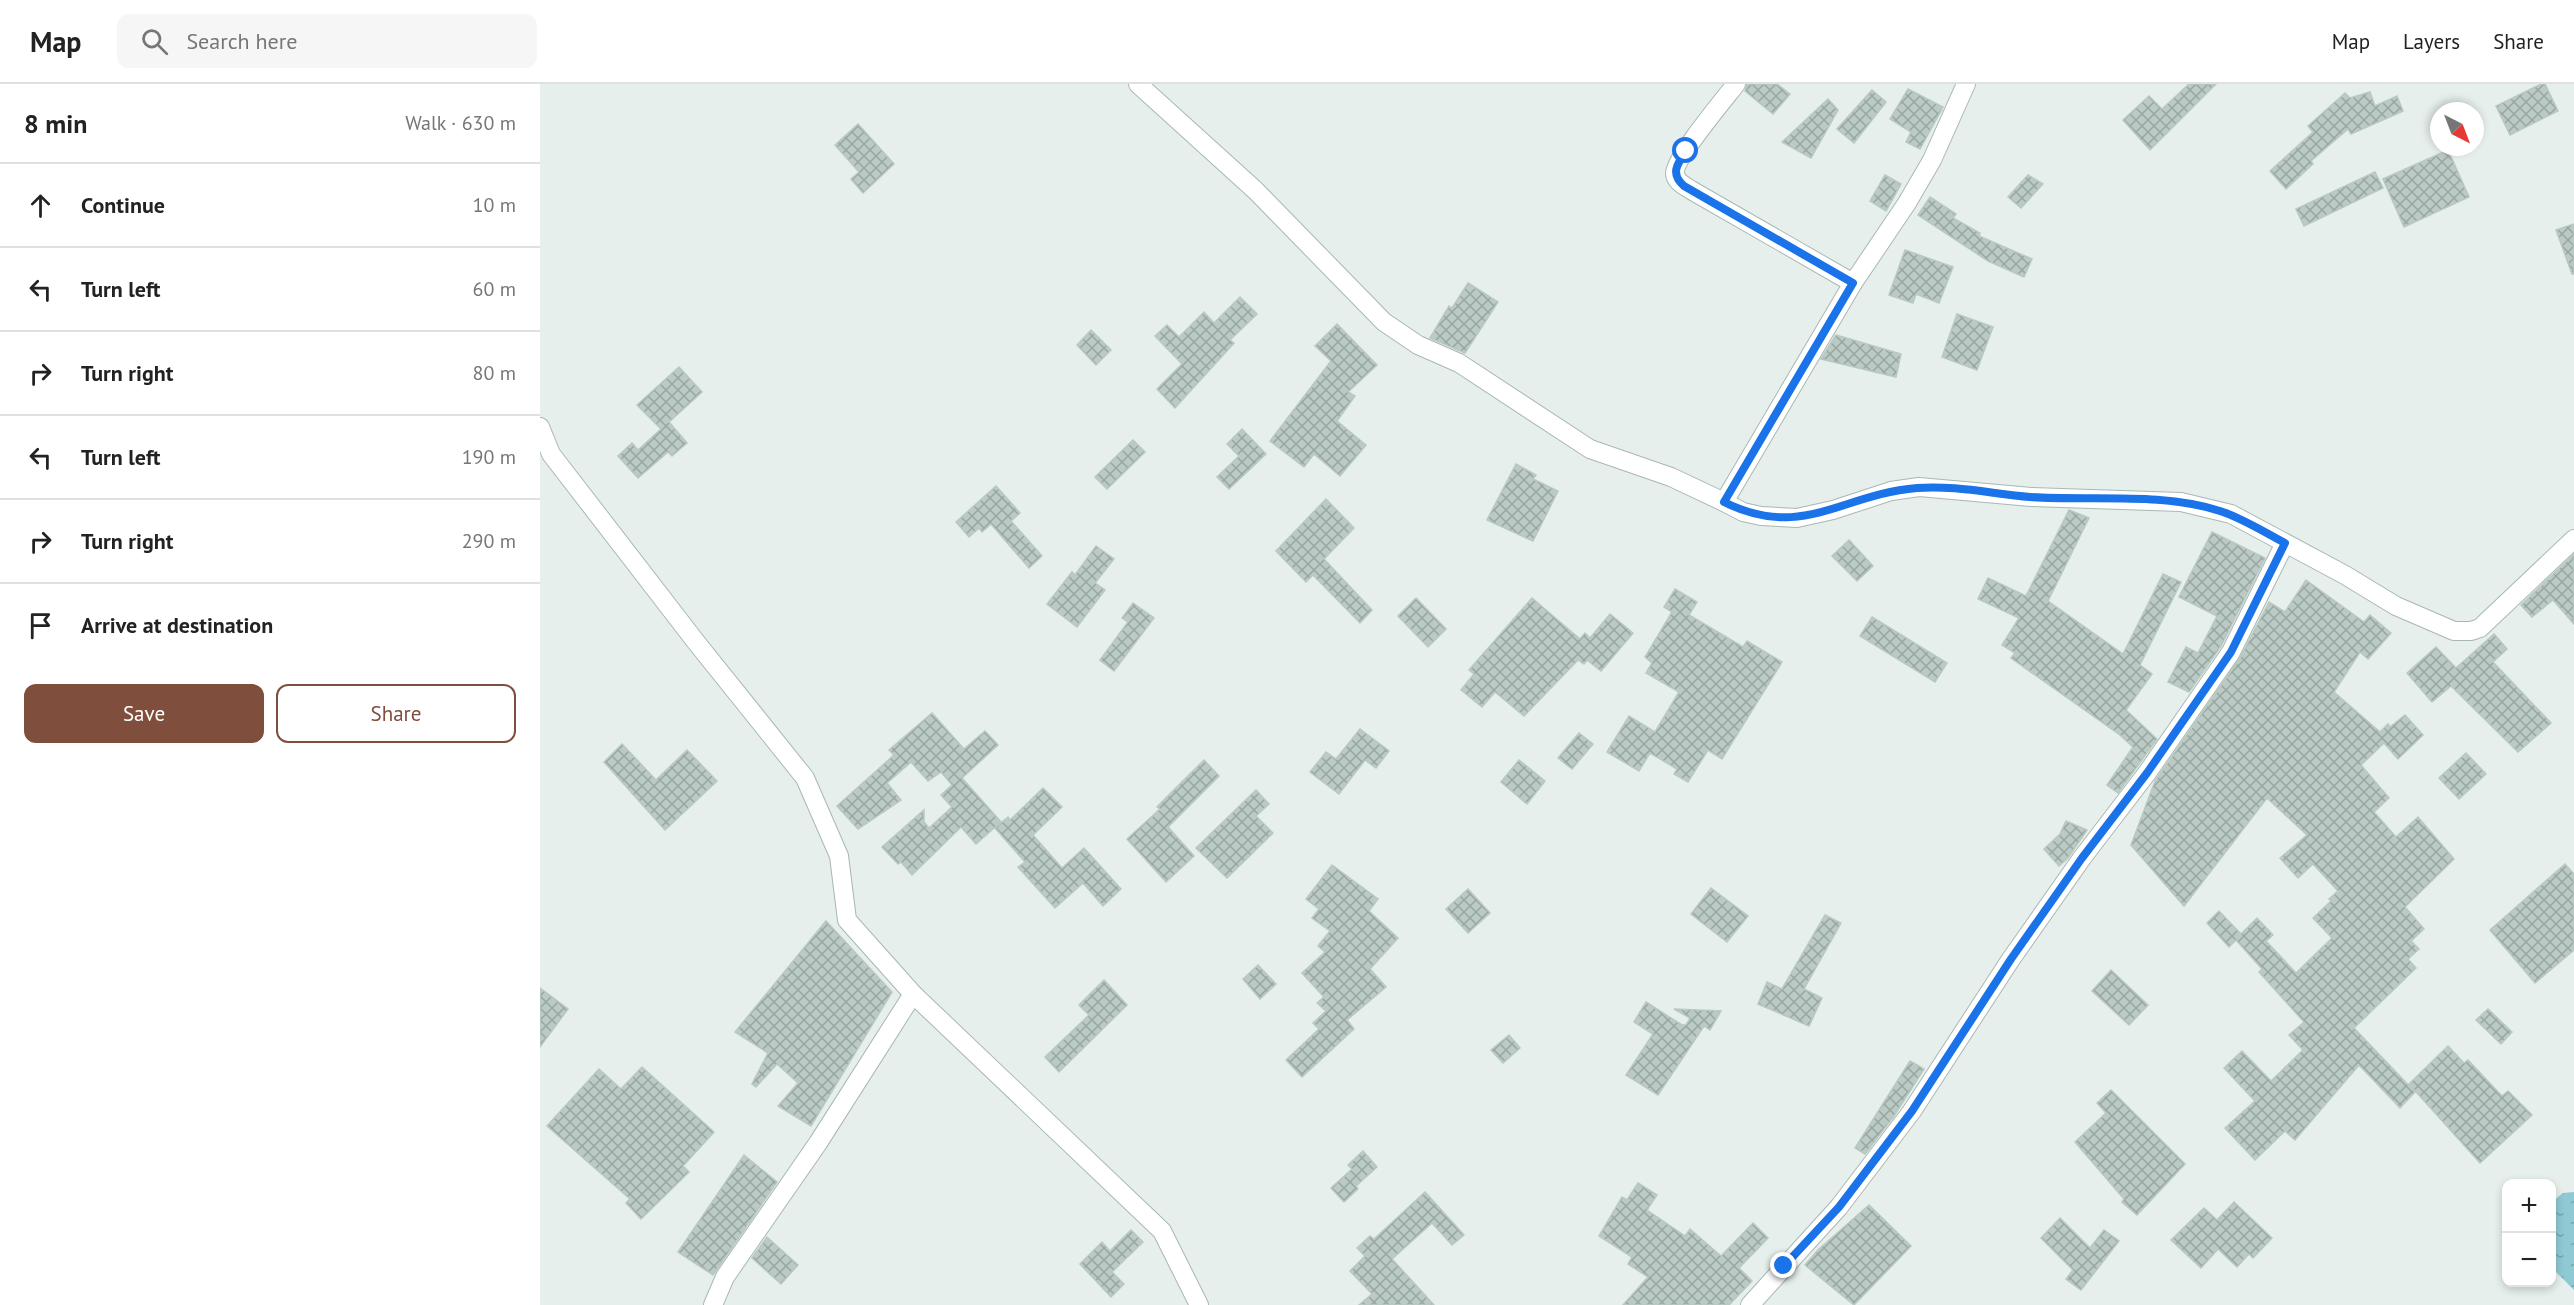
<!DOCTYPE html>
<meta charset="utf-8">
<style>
:root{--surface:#fff;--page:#f6f6f6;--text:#222;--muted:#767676;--line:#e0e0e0;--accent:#804e3d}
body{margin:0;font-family:"PT Sans",sans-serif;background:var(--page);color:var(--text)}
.controls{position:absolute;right:18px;bottom:18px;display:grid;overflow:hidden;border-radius:12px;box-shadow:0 3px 9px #0003}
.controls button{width:54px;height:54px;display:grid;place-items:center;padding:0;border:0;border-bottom:2px solid var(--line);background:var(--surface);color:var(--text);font:30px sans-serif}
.compass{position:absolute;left:1890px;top:18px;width:54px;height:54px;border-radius:50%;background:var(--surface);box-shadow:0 3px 9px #0003;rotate:138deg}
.stop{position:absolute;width:18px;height:18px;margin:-14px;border:4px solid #1a73e8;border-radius:50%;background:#fff}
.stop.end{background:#1a73e8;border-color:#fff;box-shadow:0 2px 6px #0008}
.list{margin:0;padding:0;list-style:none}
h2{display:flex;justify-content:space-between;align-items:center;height:78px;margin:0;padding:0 24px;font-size:26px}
h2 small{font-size:20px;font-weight:400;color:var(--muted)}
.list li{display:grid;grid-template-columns:39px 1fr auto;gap:18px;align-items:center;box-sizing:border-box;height:84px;padding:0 24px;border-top:2px solid var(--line)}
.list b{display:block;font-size:22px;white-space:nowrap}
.list em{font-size:20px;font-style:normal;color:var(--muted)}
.actions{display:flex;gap:12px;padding:18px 24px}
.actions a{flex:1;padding:14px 0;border:2px solid var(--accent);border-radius:12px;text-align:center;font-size:21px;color:var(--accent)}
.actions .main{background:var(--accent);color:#fff}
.icon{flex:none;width:33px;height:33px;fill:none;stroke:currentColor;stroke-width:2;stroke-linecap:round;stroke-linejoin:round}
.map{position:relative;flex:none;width:2034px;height:1221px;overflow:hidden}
header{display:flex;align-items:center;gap:36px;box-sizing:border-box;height:84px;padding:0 30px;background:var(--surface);border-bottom:2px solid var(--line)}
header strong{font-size:28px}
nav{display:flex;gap:33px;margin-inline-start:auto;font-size:21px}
.search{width:420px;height:54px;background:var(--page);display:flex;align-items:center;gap:15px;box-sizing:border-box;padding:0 21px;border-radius:12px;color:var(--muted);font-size:22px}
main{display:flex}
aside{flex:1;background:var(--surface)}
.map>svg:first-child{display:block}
.water{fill:url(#water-ripples)}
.building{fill:url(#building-cross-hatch);stroke:#b8c9c2;stroke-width:1.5}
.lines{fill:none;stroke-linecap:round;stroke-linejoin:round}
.minor-casing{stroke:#a8b8b2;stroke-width:20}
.minor{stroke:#fff;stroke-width:18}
.route{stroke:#1a73e8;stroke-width:8}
</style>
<header>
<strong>Map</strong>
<div class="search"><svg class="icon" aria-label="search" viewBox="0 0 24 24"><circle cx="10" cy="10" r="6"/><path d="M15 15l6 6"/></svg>Search here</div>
<nav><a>Map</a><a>Layers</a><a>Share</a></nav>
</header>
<main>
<aside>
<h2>8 min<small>Walk · 630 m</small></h2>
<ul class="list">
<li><svg class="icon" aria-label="ahead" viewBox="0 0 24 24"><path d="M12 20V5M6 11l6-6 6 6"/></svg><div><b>Continue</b></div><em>10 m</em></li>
<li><svg class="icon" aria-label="left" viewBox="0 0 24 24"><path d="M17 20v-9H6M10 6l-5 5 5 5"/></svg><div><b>Turn left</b></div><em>60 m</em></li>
<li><svg class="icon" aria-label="right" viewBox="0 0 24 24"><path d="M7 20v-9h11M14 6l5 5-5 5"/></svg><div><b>Turn right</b></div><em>80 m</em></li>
<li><svg class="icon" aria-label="left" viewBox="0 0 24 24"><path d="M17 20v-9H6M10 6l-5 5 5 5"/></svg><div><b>Turn left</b></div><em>190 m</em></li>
<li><svg class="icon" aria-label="right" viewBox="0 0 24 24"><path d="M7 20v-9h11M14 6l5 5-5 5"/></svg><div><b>Turn right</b></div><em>290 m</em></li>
<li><svg class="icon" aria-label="arrive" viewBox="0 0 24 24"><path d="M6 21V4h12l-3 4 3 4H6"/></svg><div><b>Arrive at destination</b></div></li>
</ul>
<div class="actions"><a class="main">Save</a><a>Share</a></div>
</aside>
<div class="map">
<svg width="2034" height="1221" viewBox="0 0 2034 1221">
<defs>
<pattern id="water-ripples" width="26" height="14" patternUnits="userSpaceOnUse" patternTransform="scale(1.5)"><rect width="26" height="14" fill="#8ec9d4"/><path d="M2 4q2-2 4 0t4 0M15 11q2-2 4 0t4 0" fill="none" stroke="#74a5ad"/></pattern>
<pattern id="building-cross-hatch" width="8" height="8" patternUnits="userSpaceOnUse" patternTransform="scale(1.5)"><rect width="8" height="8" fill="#bbcac4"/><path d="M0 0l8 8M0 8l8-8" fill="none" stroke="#98a6a0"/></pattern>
</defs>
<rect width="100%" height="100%" fill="#e6efeb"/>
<polygon class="water" points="2034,1108 2034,1206 2012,1184 2012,1118 2023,1109"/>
<g class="building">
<polygon points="1207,0 1237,0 1250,10 1233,30 1205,7"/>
<polygon points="1649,0 1676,0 1610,66 1583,36 1609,12 1622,25"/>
<polygon points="2001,0 2005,0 2018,27 1970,51 1956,22"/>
<polygon points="1368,5 1403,23 1380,65 1366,58 1371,48 1350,35"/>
<polygon points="1332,6 1346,18 1314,59 1297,45"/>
<polygon points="1830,8 1835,22 1857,12 1863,27 1811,50 1808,45 1771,77 1773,80 1746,105 1730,87 1773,48 1768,42 1805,9 1810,14"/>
<polygon points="1288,15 1298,26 1271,74 1242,58"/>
<polygon points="318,40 354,80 323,109 311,95 319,88 295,61"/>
<polygon points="1908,66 1929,113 1864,143 1843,95"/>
<polygon points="1835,88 1843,104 1764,142 1756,125"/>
<polygon points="1345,91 1361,100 1346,127 1330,117"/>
<polygon points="1488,91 1503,100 1481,124 1468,113"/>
<polygon points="1390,113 1416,130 1413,134 1440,149 1439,152 1492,175 1484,193 1448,177 1378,131"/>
<polygon points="2034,140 2034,190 2032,190 2016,146"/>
<polygon points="1365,166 1413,183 1399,219 1376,210 1373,219 1349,211"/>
<polygon points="928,199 958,218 925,269 890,254 909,222 912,224"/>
<polygon points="700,213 717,230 690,256 694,259 635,324 617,305 642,280 615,252 627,241 639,253 664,228 674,239"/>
<polygon points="1417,230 1453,243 1437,286 1402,273"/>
<polygon points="797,240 837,281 808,308 815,312 797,337 826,361 800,392 774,370 764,383 730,357 791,277 775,262"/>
<polygon points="551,246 571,266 556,281 537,261"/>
<polygon points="1296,251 1361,270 1356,293 1281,275"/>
<polygon points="139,283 162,308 129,338 147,359 132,372 128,368 98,394 78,372 92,359 98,366 121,345 97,321"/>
<polygon points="702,345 726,370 689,405 677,393 699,372 687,360"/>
<polygon points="593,356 605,368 567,405 555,393"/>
<polygon points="976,380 996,391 993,395 1018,407 993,457 947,436"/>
<polygon points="456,402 480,429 471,437 502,472 489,484 451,440 442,448 439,444 429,453 416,438"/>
<polygon points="786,415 814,444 784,475 832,526 820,539 773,491 766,498 736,467"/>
<polygon points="1529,426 1549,434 1508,517 1583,570 1623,490 1641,498 1600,581 1612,590 1586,626 1617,655 1578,709 1567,701 1593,663 1580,651 1471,574 1475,569 1462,561 1479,534 1438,515 1448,494 1486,512"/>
<polygon points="1672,448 1725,474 1681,562 1649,608 1628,598 1646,563 1658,569 1677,532 1639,513"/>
<polygon points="1309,456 1333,482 1317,497 1292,472"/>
<polygon points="556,462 574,475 555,499 565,506 537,543 507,520 532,488 535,491"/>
<polygon points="2034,470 2034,540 2013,516 1992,533 1981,521"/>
<polygon points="1766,496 1824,538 1830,531 1851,549 1828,575 1820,568 1794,608 1840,648 1848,640 1850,643 1865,631 1883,651 1858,675 1844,659 1821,681 1849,714 1834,728 1856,753 1878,733 1914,775 1865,823 1884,845 1871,857 1879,865 1868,875 1876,884 1814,944 1875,1008 1860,1024 1819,981 1755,1056 1745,1047 1715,1076 1685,1044 1715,1017 1684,984 1702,967 1731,997 1763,966 1749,951 1764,938 1719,888 1722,885 1696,856 1689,863 1667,839 1679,827 1701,850 1717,834 1733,851 1726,857 1756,889 1792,854 1773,834 1791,817 1789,815 1798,807 1773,780 1758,794 1740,774 1767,751 1727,714 1644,822 1591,761 1615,697 1700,574 1729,518 1745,528"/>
<polygon points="1135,505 1157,518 1149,531 1203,563 1207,557 1242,578 1182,675 1168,666 1148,698 1134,690 1137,685 1110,669 1099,687 1067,668 1089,632 1115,648 1139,608 1106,589 1112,579 1105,573 1132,528 1124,523"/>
<polygon points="876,514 906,545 888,563 858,532"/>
<polygon points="992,514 1040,555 1045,549 1050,554 1070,530 1093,549 1061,587 1047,576 1044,580 1038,576 984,632 955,608 942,623 921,606 934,590 929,586"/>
<polygon points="593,519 614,534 574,587 560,576 588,538 582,534"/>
<polygon points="1332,533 1407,579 1395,598 1320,552"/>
<polygon points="1954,550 1967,565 1953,578 2011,639 1978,668 1911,602 1892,618 1867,589 1896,563 1916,584"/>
<polygon points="392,629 424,665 445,647 458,661 422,694 461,738 436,760 421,743 372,791 361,778 358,780 342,763 384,726 384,738 389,744 412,723 401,711 412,701 401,688 388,697 371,678 347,699 361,716 318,745 297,722 354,671 349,666"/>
<polygon points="820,645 849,667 836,684 825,676 799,710 770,688 786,668 796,675"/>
<polygon points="1039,649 1053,660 1032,685 1018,674"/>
<polygon points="82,660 116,696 147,666 177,697 125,746 64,678"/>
<polygon points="1926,669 1946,690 1919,715 1899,694"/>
<polygon points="664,676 679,692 628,743 654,772 626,798 587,755 620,725 617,723"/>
<polygon points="979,676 1005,697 987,720 961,698"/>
<polygon points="503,704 522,723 493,751 522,784 544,764 581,805 563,822 543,799 515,824 478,783 485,778 455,744 468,733 470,736"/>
<polygon points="716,706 729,720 716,732 733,749 687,794 656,764"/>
<polygon points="1526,737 1547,746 1528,774 1519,782 1504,765 1520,750"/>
<polygon points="2025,780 2034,790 2034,866 1995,899 1950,846"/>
<polygon points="792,781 838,815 829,827 858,854 830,885 846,903 807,936 814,945 762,993 746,976 779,945 773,939 786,927 777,919 784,913 762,889 785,868 778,862 790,847 772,834 779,825 766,815"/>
<polygon points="1171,804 1208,832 1187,858 1151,830"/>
<polygon points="928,805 950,829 928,849 906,825"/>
<polygon points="1285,831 1301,839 1264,905 1282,914 1269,942 1218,920 1227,898 1242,905"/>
<polygon points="286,837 352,908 271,1042 238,1022 258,999 237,980 216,1003 212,1000 228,969 195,948"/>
<polygon points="718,881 736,900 720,915 703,895"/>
<polygon points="1571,886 1608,921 1589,941 1552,907"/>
<polygon points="564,896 587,921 519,988 505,973 549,931 539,921"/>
<polygon points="0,904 28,925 0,963"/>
<polygon points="1106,918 1142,941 1146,941 1150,934 1134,925 1181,927 1170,946 1164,942 1118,1011 1086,991 1113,950 1094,938"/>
<polygon points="1948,925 1972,948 1961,960 1936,936"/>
<polygon points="969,951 980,964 963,979 951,966"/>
<polygon points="1908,962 1924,979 1928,976 1962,1012 1968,1007 1992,1031 1940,1079 1869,1000"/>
<polygon points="1370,977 1384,985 1354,1032 1325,1070 1315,1064"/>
<polygon points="102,983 174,1048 143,1082 149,1088 101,1135 86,1119 90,1115 7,1042 59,985 81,1005"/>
<polygon points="1571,1006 1645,1080 1597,1131 1582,1118 1584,1115 1535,1058 1566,1029 1557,1019"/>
<polygon points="823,1067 837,1083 816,1102 818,1105 804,1118 791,1104 812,1085 808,1081"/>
<polygon points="204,1071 237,1098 173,1191 138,1168"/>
<polygon points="1098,1099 1117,1111 1107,1126 1145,1152 1150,1145 1181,1172 1213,1139 1228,1154 1199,1184 1212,1197 1189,1221 1083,1221 1108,1193 1088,1180 1092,1173 1059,1152 1082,1113 1087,1116"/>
<polygon points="885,1108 924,1151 912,1161 892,1139 852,1175 894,1221 819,1221 832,1210 810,1187 825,1172 817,1164 830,1152 834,1155"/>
<polygon points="1694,1118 1732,1154 1713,1174 1709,1170 1697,1183 1678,1165 1661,1184 1631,1156 1664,1124 1677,1136"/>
<polygon points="1329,1121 1371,1162 1314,1221 1265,1181 1278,1166"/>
<polygon points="1520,1134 1550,1164 1564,1146 1579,1157 1541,1206 1526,1195 1533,1186 1501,1154"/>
<polygon points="591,1146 603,1158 572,1188 584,1200 571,1213 540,1180 562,1158 570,1167"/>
<polygon points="227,1153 258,1181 241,1200 212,1174"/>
</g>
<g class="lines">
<g class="minor-casing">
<g id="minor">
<polyline points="598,0 715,106 844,238 878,261 919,279 1050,365 1131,393 1184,418"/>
<path d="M 1196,0 C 1186,13 1133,76 1135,90 C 1136,98 1145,102 1151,106 L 1313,199"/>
<polyline points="1426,0 1392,76 1367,119 1313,199 1184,418 1203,428 1221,432 1257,434 1293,426 1351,407 1379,403 1491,413 1641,418 1691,430 1805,491 1856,522 1914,547 1931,547 1940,544 2034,455"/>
<polyline points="0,343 11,370 156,558 265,694 299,772 307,836 373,910 622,1147 659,1221"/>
<polyline points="173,1221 185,1193 278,1059 373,910"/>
<polyline points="1210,1221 1299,1123 1372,1027 1471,875 1542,774 1607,689 1691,568 1745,459"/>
</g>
</g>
<use href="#minor" class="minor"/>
</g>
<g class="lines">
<path class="route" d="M 1146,67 C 1137,80 1130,90 1144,102 L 1313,199 L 1184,418 C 1262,457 1302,410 1377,404 C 1414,401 1453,410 1490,413 C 1550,417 1623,408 1680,427 C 1702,434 1724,448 1745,459 L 1691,568 L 1607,689 L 1542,774 L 1471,875 L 1372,1027 L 1299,1123 L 1244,1182"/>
</g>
</svg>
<div class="controls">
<button>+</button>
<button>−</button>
</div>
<svg class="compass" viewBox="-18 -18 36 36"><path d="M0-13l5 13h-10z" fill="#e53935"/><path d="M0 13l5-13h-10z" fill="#767676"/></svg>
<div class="stop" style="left:1146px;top:67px"></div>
<div class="stop end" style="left:1244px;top:1182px"></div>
</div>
</main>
